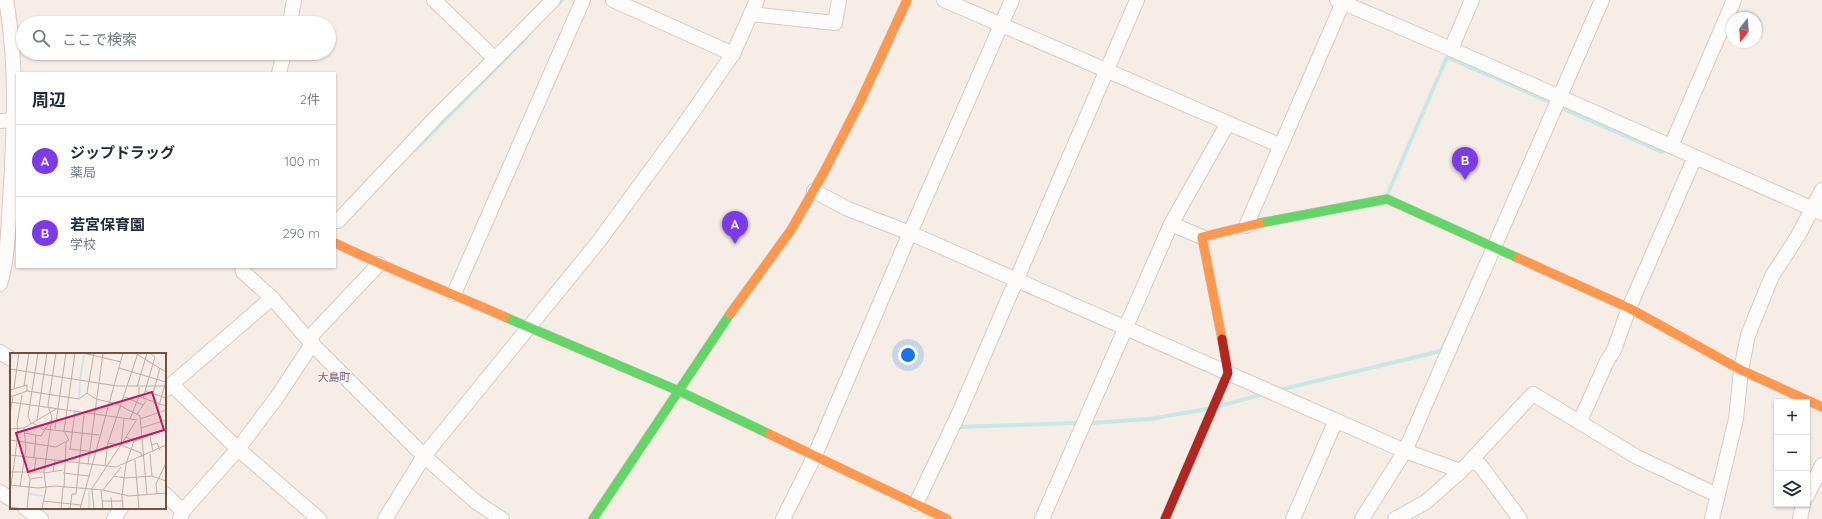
<!DOCTYPE html>
<html lang="ja">
<meta charset="utf-8">
<style>
:root{--surface:#fff;--page:#f6f6f7;--text:#1f2937;--muted:#747a83;--line:#e0e1e3;--accent:#7c3aed}
body{margin:0;font-family:Quicksand,"Noto Sans JP",sans-serif;background:var(--page);color:var(--text)}
.controls{position:absolute;right:12px;bottom:12px;display:grid;overflow:hidden;border-radius:0px;box-shadow:0 1px 3px #0004}
.controls button{width:36px;height:36px;display:grid;place-items:center;padding:0;border:0;border-bottom:1px solid var(--line);background:var(--surface);color:var(--text);font:20px sans-serif}
.compass{position:absolute;left:1726px;top:12px;width:36px;height:36px;border-radius:50%;background:var(--surface);box-shadow:0 1px 3px #0004;rotate:197deg}
.you{position:absolute;left:908px;top:355px;width:14px;height:14px;margin:-10px;border:3px solid #fff;border-radius:50%;background:#1a73e8;box-shadow:0 0 0 6px #1a73e833}
.badge{display:grid;place-items:center;width:26px;height:26px;border-radius:50%;background:var(--accent);color:#fff;font-size:13px;font-weight:700}
.pin{position:absolute;translate:-50% -33px;filter:drop-shadow(0 1px 2px #0008)}
.pin::after{content:'';position:absolute;top:21px;width:14px;height:12px;background:inherit;clip-path:polygon(0 0,100% 0,50% 100%)}
.list{margin:0;padding:0;list-style:none}
h2{display:flex;justify-content:space-between;align-items:center;height:52px;margin:0;padding:0 16px;font-size:17px}
h2 small{font-size:13px;font-weight:400;color:var(--muted)}
.list li{display:grid;grid-template-columns:26px 1fr auto;gap:12px;align-items:center;box-sizing:border-box;height:72px;padding:0 16px;border-top:1px solid var(--line)}
.list b{display:block;font-size:15px;white-space:nowrap}
.list p{margin:0;font-size:13px;white-space:nowrap;color:var(--muted)}
.list em{font-size:13px;font-style:normal;color:var(--muted)}
.icon{flex:none;width:22px;height:22px;fill:none;stroke:currentColor;stroke-width:2;stroke-linecap:round;stroke-linejoin:round}
.map{position:relative;flex:none;width:1822px;height:519px;overflow:hidden}
.search{position:absolute;background:var(--surface);box-shadow:0 1px 3px #0004;left:16px;top:16px;width:320px;height:44px;display:flex;align-items:center;gap:10px;box-sizing:border-box;padding:0 14px;border-radius:22px;color:var(--muted);font-size:15px}
.panel{position:absolute;background:var(--surface);box-shadow:0 1px 3px #0004;left:16px;top:72px;width:320px;height:196px;border-radius:0px}
.map>svg:first-child{display:block}
.lines{fill:none;stroke-linecap:round;stroke-linejoin:round}
.stream{stroke:#c7e9e6;stroke-width:4}
.street-casing{stroke:#d7cac4;stroke-width:16}
.fast-casing{stroke:#d7c8c3;stroke-width:10}
.slow-casing{stroke:#d7c8c3;stroke-width:10}
.jam-casing{stroke:#d7c8c3;stroke-width:10}
.street{stroke:#fefcfb;stroke-width:14}
.fast{stroke:#63d668;stroke-width:9}
.slow{stroke:#ff974d;stroke-width:9}
.jam{stroke:#b3261e;stroke-width:9}
.labels{text-anchor:middle;dominant-baseline:central;stroke-width:3;stroke-linejoin:round;paint-order:stroke}
.neighbourhood-label{font-size:11px;fill:#7c6198;stroke:#fff1e6}
.inset-river{fill:none;stroke:#c7e9e6;stroke-width:2}
.inset-road{fill:none;stroke:#c2aea6;stroke-width:1}
.view{fill:#c2185b;fill-opacity:0.15;stroke:#c2185b;stroke-width:2}
.inset-edge{fill:none;stroke:#744f46;stroke-width:2}
</style>
<div class="map">
<svg width="1822" height="519" viewBox="0 0 1822 519">
<rect width="100%" height="100%" fill="#f6ede6"/>
<g class="lines">
<g class="stream">
<polyline points="555,7 562,0"/>
<polyline points="1561,108 1662,152"/>
<polyline points="415,150 527,37"/>
<polyline points="1388,193 1447,57 1550,102"/>
<polyline points="11,239 17,239"/>
<polyline points="1279,390 1441,351 1448,336"/>
<polyline points="1220,406 1264,394"/>
<polyline points="1090,423 1150,419 1207,409"/>
<polyline points="958,427 1076,423"/>
</g>
<g class="street-casing">
<g id="street">
<polyline points="434,0 495,59 553,0"/>
<polyline points="613,0 733,54"/>
<polyline points="944,0 1281,146"/>
<polyline points="1337,0 1451,49 1822,213"/>
<polyline points="751,14 835,23 839,0"/>
<polyline points="290,23 294,0"/>
<polyline points="1451,49 1472,0"/>
<polyline points="279,73 284,53"/>
<polyline points="0,121 17,120"/>
<polyline points="1671,146 1734,0"/>
<polyline points="814,191 848,209 910,233 1405,451 1461,471"/>
<polyline points="335,221 338,221 437,116 495,59"/>
<polyline points="1171,224 1202,237"/>
<polyline points="1246,226 1344,0"/>
<polyline points="242,267 243,272 272,298 312,344 424,456 476,502 502,519"/>
<path d="M 0,284 C 8,258 8,229 10,202 C 14,135 18,66 6,0"/>
<polyline points="454,294 583,0"/>
<polyline points="0,352 11,359"/>
<polyline points="172,385 238,449 319,519"/>
<polyline points="165,390 272,298"/>
<polyline points="1580,421 1607,361 1614,350 1629,308 1695,157"/>
<polyline points="1471,461 1480,465 1520,519"/>
<polyline points="0,492 11,499"/>
<polyline points="165,494 183,511 180,519"/>
<polyline points="1807,496 1822,465"/>
<polyline points="916,504 959,413 1137,0"/>
<polyline points="25,508 41,519"/>
<polyline points="183,511 238,449 277,397 312,344 312,335 379,264"/>
<polyline points="114,519 121,508"/>
<polyline points="385,519 424,456 599,241 678,133 733,54 757,0"/>
<polyline points="783,519 815,455 910,233 1012,0"/>
<polyline points="1042,519 1171,224 1228,123"/>
<polyline points="1293,519 1336,420"/>
<polyline points="1362,519 1405,451 1602,0"/>
<polyline points="1395,519 1426,502 1461,471 1533,394 1637,457 1717,495"/>
<polyline points="1712,519 1736,419 1741,370 1748,335 1772,276 1798,236 1822,190"/>
<polyline points="1800,519 1803,504"/>
</g>
</g>
<g class="fast-casing">
<g id="fast">
<polyline points="1260,223 1387,199 1518,258"/>
<polyline points="505,317 679,391 769,434"/>
<polyline points="593,519 730,314"/>
</g>
</g>
<g class="slow-casing">
<g id="slow">
<path d="M 335,243 C 391,270 449,292 505,317"/>
<polyline points="1518,258 1629,308 1741,370 1822,407"/>
<polyline points="730,314 791,230 824,172 860,102 907,0"/>
<polyline points="1222,339 1202,237 1260,223"/>
<polyline points="769,434 947,519"/>
</g>
</g>
<g class="jam-casing">
<polyline id="jam" points="1165,519 1228,373 1222,339"/>
</g>
<use href="#street" class="street"/>
<use href="#fast" class="fast"/>
<use href="#slow" class="slow"/>
<use href="#jam" class="jam"/>
</g>
<g class="labels">
<g class="neighbourhood-label">
<text x="334" y="377">大島町</text>
</g>
</g>
<g transform="translate(10 353)">
<rect width="156" height="156" fill="#f6ede6"/>
<path class="inset-river" d="M 0,15 L 2,0M 70,26 L 74,2M 69,45 L 70,29M 79,138 L 79,156M 20,141 L 33,143"/>
<path class="inset-road" d="M 73,0 L 111,9M 125,0 L 156,19M 140,0 L 145,4 L 143,11M 143,11 L 135,38 L 156,45M 109,15 L 156,29M 0,16 L 107,33 L 156,33M 14,33 L 19,0M 127,34 L 137,0M 129,34 L 129,43 L 133,45 L 135,38M 4,35 L 9,0M 0,37 L 17,32 L 17,38M 77,40 L 84,0M 143,40 L 150,15M 0,44 L 17,38 L 69,46 L 77,40 L 86,46 L 107,51 L 130,63 L 137,142M 115,44 L 133,52M 133,45 L 156,53M 0,49 L 127,67M 0,60 L 3,44M 127,61 L 136,48M 114,66 L 111,92 L 131,100 L 132,104M 120,66 L 129,43M 130,66 L 156,57M 27,67 L 37,0M 23,70 L 34,77M 21,71 L 18,63 L 28,0M 131,75 L 156,67M 0,76 L 14,75 L 46,56M 34,76 L 89,82M 45,76 L 56,0M 154,77 L 148,56 L 156,28M 14,80 L 31,83 L 41,67M 140,83 L 143,99M 116,84 L 126,68M 0,87 L 46,94 L 59,87 L 54,78 L 65,0M 98,90 L 111,92M 142,92 L 147,90 L 150,97M 59,96 L 86,99M 60,96 L 65,59M 86,98 L 98,93M 140,101 L 142,123M 0,102 L 106,114 L 156,92M 24,104 L 26,82M 125,107 L 129,156M 78,111 L 93,0M 95,113 L 98,90 L 128,0M 0,119 L 34,119M 24,119 L 26,105M 43,119 L 45,107M 34,120 L 53,117M 53,120 L 79,123M 104,123 L 115,125 L 142,123 L 156,128M 20,126 L 33,124M 0,132 L 28,135 L 45,133 L 93,137 L 119,143 L 156,140M 1,133 L 8,81 L 7,71 L 12,42M 10,134 L 16,95 L 14,75M 54,135 L 56,89M 81,137 L 116,84 L 124,88 L 156,76M 82,137 L 84,156M 91,137 L 93,156M 93,137 L 111,114M 147,141 L 146,131 L 156,110M 101,144 L 102,156M 33,148 L 71,152M 92,148 L 112,148M 0,154 L 13,156M 17,156 L 20,126 L 18,121M 32,156 L 36,136 L 34,119 L 42,65 L 38,52 L 46,0M 51,156 L 53,134M 60,156 L 62,141 L 66,141 L 74,61M 70,156 L 113,0M 113,156 L 112,142 L 116,111 L 124,88"/>
<path class="view" d="M 142,39 L 154,77 L 18,119 L 6,80 Z"/>
<rect width="156" height="156" class="inset-edge"/>
</g>
</svg>
<div class="controls">
<button>+</button>
<button>−</button>
<button><svg class="icon" aria-label="layers" viewBox="0 0 24 24"><path d="M12 4l9 5-9 5-9-5zM3 14l9 5 9-5"/></svg></button>
</div>
<svg class="compass" viewBox="-18 -18 36 36"><path d="M0-13l5 13h-10z" fill="#e53935"/><path d="M0 13l5-13h-10z" fill="#747a83"/></svg>
<div class="you"></div>
<div class="pin badge" style="left:735px;top:244px">A</div>
<div class="pin badge" style="left:1465px;top:180px">B</div>
<div class="search"><svg class="icon" aria-label="search" viewBox="0 0 24 24"><circle cx="10" cy="10" r="6"/><path d="M15 15l6 6"/></svg>ここで検索</div>
<section class="panel">
<h2>周辺<small>2件</small></h2>
<ul class="list">
<li><span class="badge">A</span><div><b>ジップドラッグ</b><p>薬局</p></div><em>100 m</em></li>
<li><span class="badge">B</span><div><b>若宮保育園</b><p>学校</p></div><em>290 m</em></li>
</ul>
</section>
</div>
